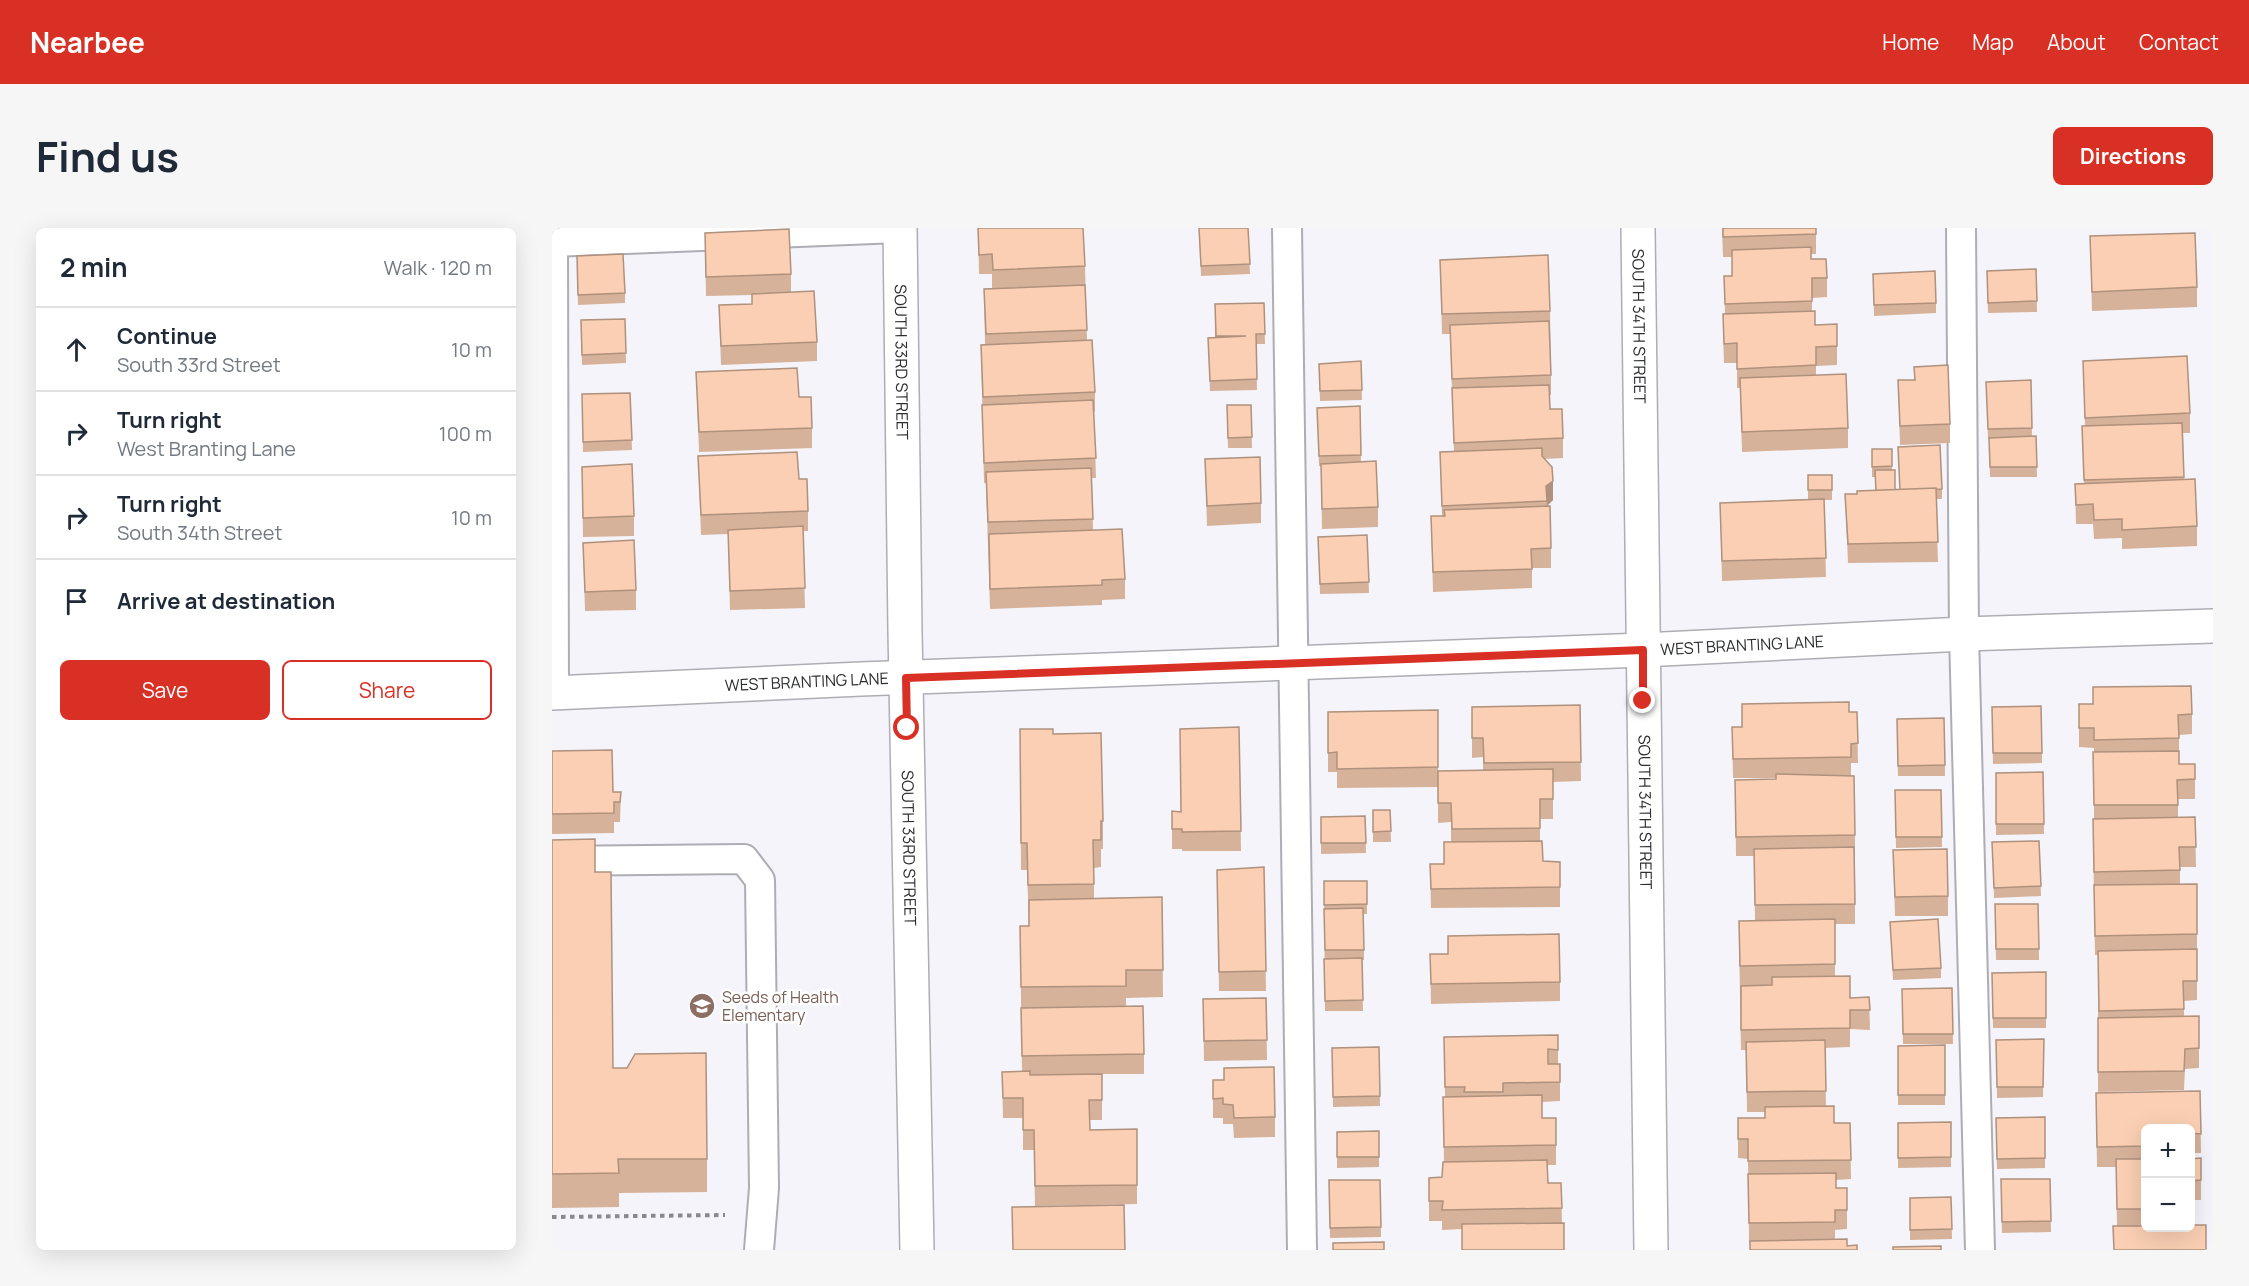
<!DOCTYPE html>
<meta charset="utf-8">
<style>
:root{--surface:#fff;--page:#f6f6f7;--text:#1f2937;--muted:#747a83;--line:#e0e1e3;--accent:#d93025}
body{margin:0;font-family:Manrope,sans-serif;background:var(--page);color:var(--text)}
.controls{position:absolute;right:18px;bottom:18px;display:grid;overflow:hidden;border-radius:9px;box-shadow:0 6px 24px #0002}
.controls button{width:54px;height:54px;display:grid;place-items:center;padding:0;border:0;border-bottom:2px solid var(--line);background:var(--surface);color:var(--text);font:30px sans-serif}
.stop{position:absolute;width:18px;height:18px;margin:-14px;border:4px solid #d93025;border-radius:50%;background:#fff}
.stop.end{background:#d93025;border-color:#fff;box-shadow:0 2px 6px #0008}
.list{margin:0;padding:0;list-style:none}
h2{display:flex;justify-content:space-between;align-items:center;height:78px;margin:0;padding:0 24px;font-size:26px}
h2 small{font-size:20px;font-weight:400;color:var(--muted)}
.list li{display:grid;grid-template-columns:39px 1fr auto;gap:18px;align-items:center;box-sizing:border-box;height:84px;padding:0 24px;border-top:2px solid var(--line)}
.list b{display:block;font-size:22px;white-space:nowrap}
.list p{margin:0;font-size:20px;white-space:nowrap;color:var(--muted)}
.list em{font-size:20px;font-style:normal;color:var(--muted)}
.actions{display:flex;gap:12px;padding:18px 24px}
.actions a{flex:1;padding:14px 0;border:2px solid var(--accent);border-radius:9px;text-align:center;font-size:21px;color:var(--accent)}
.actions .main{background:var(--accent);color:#fff}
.icon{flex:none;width:33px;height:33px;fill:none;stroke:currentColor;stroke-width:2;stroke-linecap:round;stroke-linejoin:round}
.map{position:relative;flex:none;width:1661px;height:1022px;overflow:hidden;border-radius:9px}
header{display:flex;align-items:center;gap:36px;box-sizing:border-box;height:84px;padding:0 30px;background:var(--accent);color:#fff}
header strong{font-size:28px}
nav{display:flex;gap:33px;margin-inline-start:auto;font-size:21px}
.intro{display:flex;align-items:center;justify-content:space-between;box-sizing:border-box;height:144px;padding:0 36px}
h1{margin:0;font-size:42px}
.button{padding:15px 27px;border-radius:9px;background:var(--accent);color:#fff;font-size:21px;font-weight:700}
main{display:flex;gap:36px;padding:0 36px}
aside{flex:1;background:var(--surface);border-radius:9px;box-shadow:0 6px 24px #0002}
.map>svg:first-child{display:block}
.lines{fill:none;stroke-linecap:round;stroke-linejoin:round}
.lane-casing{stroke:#adaeb3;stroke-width:32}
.street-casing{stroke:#adaeb3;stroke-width:36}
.path{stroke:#88898d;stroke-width:4;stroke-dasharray:4.5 4.5;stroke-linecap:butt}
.lane{stroke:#fff;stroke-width:28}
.street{stroke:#fff;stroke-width:33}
.wall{fill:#d7b29a}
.shaded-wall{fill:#af917d}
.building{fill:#facfb3;stroke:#af917d;stroke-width:1.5}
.route{stroke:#d93025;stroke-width:8}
.labels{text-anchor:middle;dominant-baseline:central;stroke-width:5;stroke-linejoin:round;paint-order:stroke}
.street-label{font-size:16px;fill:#2d2e30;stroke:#fff}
.education-label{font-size:16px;fill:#785e54;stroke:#fff;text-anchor:start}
</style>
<header>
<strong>Nearbee</strong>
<nav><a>Home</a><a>Map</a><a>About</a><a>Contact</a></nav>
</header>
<div class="intro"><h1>Find us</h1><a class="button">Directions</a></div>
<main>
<aside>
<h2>2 min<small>Walk · 120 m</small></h2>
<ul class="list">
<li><svg class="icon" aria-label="ahead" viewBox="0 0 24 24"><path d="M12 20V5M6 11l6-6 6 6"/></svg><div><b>Continue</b><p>South 33rd Street</p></div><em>10 m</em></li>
<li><svg class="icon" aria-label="right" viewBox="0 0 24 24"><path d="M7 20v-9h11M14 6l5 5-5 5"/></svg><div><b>Turn right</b><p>West Branting Lane</p></div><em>100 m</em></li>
<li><svg class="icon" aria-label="right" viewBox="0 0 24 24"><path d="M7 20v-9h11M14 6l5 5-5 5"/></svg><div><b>Turn right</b><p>South 34th Street</p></div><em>10 m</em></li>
<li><svg class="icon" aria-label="arrive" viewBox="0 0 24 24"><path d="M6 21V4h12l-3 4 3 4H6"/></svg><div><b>Arrive at destination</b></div></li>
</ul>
<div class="actions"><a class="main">Save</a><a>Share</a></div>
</aside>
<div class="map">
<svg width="1661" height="1022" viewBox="0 0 1661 1022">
<rect width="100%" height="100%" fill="#f4f4fa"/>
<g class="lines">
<g class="lane-casing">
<g id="lane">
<polyline points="735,0 750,1022"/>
<polyline points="1409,0 1412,406 1428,1022"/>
<polyline points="0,14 347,0"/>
<polyline points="1,14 2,465"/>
<polyline points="0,633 192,631 208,652 212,960 207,1022"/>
</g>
</g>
<g class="street-casing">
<g id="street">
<path id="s1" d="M 348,0 L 353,403 L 365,1022"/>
<path id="s2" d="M 1086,0 L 1099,1022"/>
<path id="s3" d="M 0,465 L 309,451 L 1091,422 L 1412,406 L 1661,398"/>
</g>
</g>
<polyline class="path" points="0,989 173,987"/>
<use href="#lane" class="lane"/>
<use href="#street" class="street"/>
</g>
<g class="wall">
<polygon points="426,0 533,38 535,112 543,164 543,184 542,184 544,250 540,250 541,302 573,351 573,371 550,372 550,377 438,381 434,255 432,255 429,117 433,116 432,61 440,61 440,46 427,46"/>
<polygon points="647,0 696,0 698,46 649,48"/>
<polygon points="1170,0 1264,0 1264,26 1259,26 1259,31 1275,50 1275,69 1260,70 1260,83 1263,97 1285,118 1285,137 1264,138 1264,147 1296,200 1296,220 1190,224 1188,160 1185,160 1185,135 1172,135 1171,106 1171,86 1173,86 1172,48 1180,48 1180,29 1171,29"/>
<polygon points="153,5 239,46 239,64 265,114 265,133 169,137 167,77 200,76 200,67 154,68"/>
<polygon points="1538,8 1645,59 1645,79 1540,83"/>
<polygon points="25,28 73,65 73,75 26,77"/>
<polygon points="888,32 998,83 999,147 999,167 998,167 998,181 1011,210 1011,230 992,231 1001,272 995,278 999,320 999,340 980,340 980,360 881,364 879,288 890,288 888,224 902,223 898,106 890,106"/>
<polygon points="1484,41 1485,84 1436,85 1435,43"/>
<polygon points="1321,46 1384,75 1384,85 1322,88"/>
<polygon points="712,75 713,116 704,116 705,162 658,163 656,110 663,110 663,76"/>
<polygon points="73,91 74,135 30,137 29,92"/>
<polygon points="809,133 810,172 768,173 767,136"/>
<polygon points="1531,133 1638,185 1638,205 1631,205 1632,251 1645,298 1645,318 1570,321 1570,310 1542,311 1541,296 1524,296 1523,256 1532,255 1530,198 1533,198"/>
<polygon points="1362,139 1398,196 1398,215 1348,217 1346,152 1362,152"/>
<polygon points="144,144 247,169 260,200 260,220 147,224"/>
<polygon points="1479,152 1480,209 1484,208 1485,249 1438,249 1437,211 1436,211 1434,154"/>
<polygon points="78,165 80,222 31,224 30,166"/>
<polygon points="675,177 699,177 700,220 676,220"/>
<polygon points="808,178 809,234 826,279 826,299 770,301 769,238 767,238 765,180"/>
<polygon points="1320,221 1340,221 1340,242 1343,262 1390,261 1390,271 1384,271 1386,334 1296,335 1293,266 1305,266 1324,263 1323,249 1320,249"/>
<polygon points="146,228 247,251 256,283 256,303 251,303 253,380 178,382 176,306 149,307"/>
<polygon points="653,231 709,275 709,295 655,298"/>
<polygon points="30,239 82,288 82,308 31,309"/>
<polygon points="1256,247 1280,247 1280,272 1272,272 1274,349 1170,353 1168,275 1256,271"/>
<polygon points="815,307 817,365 768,366 766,309"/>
<polygon points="31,315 84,362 84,382 33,383"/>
<polygon points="1527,476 1640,486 1640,506 1627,507 1627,536 1643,536 1643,571 1626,571 1626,590 1643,589 1644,639 1628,639 1628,656 1645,706 1645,772 1632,773 1632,789 1647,788 1647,840 1633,841 1632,862 1546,864 1546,727 1543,727 1541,610 1542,591 1542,520 1527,519"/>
<polygon points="1028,477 1029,553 1001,554 1001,591 988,591 988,613 991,633 1008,634 1008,679 879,680 878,636 892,636 899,614 899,594 886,595 886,559 785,560 785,544 776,544 776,484 886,482 886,543 931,542 931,529 920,530 920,479"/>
<polygon points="1440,479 1490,525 1490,535 1441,536"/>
<polygon points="1297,484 1305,484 1306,535 1299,535 1299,548 1303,607 1303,696 1283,696 1283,749 1298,770 1317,769 1318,802 1298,801 1298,819 1273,820 1274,879 1282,895 1298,895 1299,951 1284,952 1284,960 1295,960 1295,1001 1283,1002 1283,1011 1295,1018 1305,1022 1197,1015 1196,931 1186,930 1186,890 1213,890 1213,884 1195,884 1194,822 1189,822 1187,712 1203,693 1202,628 1184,628 1183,552 1224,551 1224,550 1181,550 1180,499 1190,499"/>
<polygon points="1392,490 1393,548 1346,548 1345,491"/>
<polygon points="687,499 689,623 630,623 630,621 620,621 620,583 629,583"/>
<polygon points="501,506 551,593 551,621 549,621 549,639 542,640 542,670 610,669 611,769 574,770 574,779 592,826 592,846 550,846 550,892 537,892 538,902 585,901 585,976 483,978 482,922 471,922 471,890 451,890 450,844 470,843 468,698 477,698 475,642 469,642 468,528"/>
<polygon points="0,523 61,564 69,564 68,594 62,594 62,605 0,606"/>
<polygon points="1491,544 1492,606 1444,607 1444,545"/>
<polygon points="1343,562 1389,562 1390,619 1344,620"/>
<polygon points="821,582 838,582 839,614 821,614"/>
<polygon points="813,588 814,625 769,626 769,589"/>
<polygon points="0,612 43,644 61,840 155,931 155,964 67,965 67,979 0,980"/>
<polygon points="1487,613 1489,668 1442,670 1440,614"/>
<polygon points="1341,622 1396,668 1396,688 1343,688"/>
<polygon points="712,639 714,763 667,763 665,642"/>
<polygon points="772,653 815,653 815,686 812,686 812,732 810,732 811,783 773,783"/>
<polygon points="1443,676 1486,676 1487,732 1444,732"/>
<polygon points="1338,694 1389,740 1389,750 1341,752"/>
<polygon points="878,726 1008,754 1008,773 879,776"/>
<polygon points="1494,744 1494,800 1441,800 1440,745"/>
<polygon points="1400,760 1401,816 1351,816 1350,761"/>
<polygon points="714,770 715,832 652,833 651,771"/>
<polygon points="1006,807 1006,836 1008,836 1008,873 990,874 990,890 1004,890 1004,937 995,937 996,955 1009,955 1010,995 910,1001 890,1002 890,993 877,993 877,950 890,949 892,934 891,869 893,869 892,809"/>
<polygon points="1492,811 1491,869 1445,870 1444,812"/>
<polygon points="1393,817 1393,877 1346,877 1346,818"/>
<polygon points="827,819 828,878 781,879 780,820"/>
<polygon points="661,852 723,889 723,909 682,910 681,896 671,896 671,890 661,890"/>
<polygon points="1648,863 1649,925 1638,925 1638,900 1593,900 1593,999 1565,998 1564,939 1545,939 1544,865"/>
<polygon points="1493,889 1493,940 1445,941 1444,890"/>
<polygon points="1399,894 1399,939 1346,940 1346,895"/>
<polygon points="827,903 827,939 785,940 785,904"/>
<polygon points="1649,930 1649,972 1638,972 1638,931"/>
<polygon points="1449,951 1498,951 1499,1004 1450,1005"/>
<polygon points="777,952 828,952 829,1009 778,1010"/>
<polygon points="1399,969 1400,1011 1358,1012 1358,970"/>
</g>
<polygon class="shaded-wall" points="1001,253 1001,272 995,278 994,258"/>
<g class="building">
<polygon points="426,0 531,0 533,38 441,42 440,26 427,27"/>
<polygon points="647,0 696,0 698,36 649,38"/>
<polygon points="1171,0 1264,0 1264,6 1171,9"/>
<polygon points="237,1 239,46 154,49 153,5"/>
<polygon points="1643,5 1645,59 1540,64 1538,8"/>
<polygon points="1259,19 1259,31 1274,31 1275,50 1260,50 1260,73 1173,76 1172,48 1180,48 1180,22"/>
<polygon points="71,26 73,65 26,67 25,28"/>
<polygon points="996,27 998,83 890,86 888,32"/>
<polygon points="1484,41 1485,73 1436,75 1435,43"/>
<polygon points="1383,43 1384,75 1322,77 1321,46"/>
<polygon points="533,57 535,102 434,106 432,61"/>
<polygon points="262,63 265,114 169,118 167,77 200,76 200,66"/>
<polygon points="712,75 713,106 704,106 705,151 658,153 656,110 694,108 664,108 663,76"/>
<polygon points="1263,83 1263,97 1285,96 1285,118 1264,119 1264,137 1185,141 1185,115 1172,116 1171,86"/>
<polygon points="73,91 74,125 30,127 29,92"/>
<polygon points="997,93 999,147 900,151 898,97"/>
<polygon points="540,112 543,164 431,169 429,117"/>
<polygon points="1635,128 1638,185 1533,190 1531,133"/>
<polygon points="809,133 810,162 768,163 767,136"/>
<polygon points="1396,137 1398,196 1348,198 1346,152 1363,152 1362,139"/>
<polygon points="245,140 247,169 259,169 260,200 147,204 144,144"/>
<polygon points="1294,146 1296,200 1190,204 1188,150"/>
<polygon points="1479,152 1480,200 1436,201 1434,154"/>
<polygon points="997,157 998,181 1010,181 1011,210 902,215 900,160"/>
<polygon points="78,165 80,212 31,214 30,166"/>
<polygon points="541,172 544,230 432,235 430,177"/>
<polygon points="675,177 699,177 700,209 676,210"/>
<polygon points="808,178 809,227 767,228 765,180"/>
<polygon points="1630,195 1632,249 1532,252 1530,198"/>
<polygon points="1484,208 1485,239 1438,239 1437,210"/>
<polygon points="1388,217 1390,261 1348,262 1346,219"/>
<polygon points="990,220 990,228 1000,239 1001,253 994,258 995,273 890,278 888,224"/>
<polygon points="1320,221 1340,221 1340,238 1320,239"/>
<polygon points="245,224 247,251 255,251 256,283 149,287 146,228"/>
<polygon points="708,229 709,275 655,278 653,231"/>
<polygon points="824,233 826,279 770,281 769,236"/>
<polygon points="80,236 82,288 31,290 30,239"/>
<polygon points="539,240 541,291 436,294 434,244"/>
<polygon points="1323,242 1343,242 1343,262 1324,263"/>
<rect x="1256" y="247" width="24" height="15"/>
<polygon points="1643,251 1645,298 1570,302 1570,291 1542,292 1541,276 1524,277 1523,256"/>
<polygon points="1384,260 1386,314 1296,316 1293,266 1305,266 1305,263"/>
<polygon points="1272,271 1274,330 1170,333 1168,275"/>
<polygon points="998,278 999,320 979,321 980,341 881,344 879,288 893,288 892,282"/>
<polygon points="251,298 253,360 178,363 176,302"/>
<polygon points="570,301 573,351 550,352 550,357 438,361 437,306"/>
<polygon points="815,307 817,354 768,356 766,309"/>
<polygon points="82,312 84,362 33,364 31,315"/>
<polygon points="1639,458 1640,486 1626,487 1627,510 1542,512 1542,500 1527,500 1527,476 1541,476 1541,459"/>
<polygon points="1297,474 1297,484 1305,484 1306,515 1299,516 1299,529 1181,531 1180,499 1190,499 1190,476"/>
<polygon points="1028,477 1029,534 932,535 931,510 920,510 920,479"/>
<polygon points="1489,478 1490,525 1441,525 1440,479"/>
<polygon points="886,482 886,539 785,541 785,524 776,525 776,484"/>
<polygon points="1392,490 1393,537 1346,538 1345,491"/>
<polygon points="687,499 689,603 630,604 630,601 620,601 620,583 629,584 628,501"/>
<polygon points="468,501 501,501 501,506 549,505 551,593 549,593 549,612 541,612 542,656 476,657 475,615 469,615"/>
<polygon points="60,522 61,564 69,564 68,574 62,574 62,585 0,586 0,523"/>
<polygon points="1627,523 1627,536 1643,536 1643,551 1625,552 1626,577 1542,577 1541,524"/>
<polygon points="1001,541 1001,571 988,571 988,600 900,601 899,575 886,575 886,543"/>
<polygon points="1491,544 1492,596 1444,596 1444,545"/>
<polygon points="1224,546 1302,548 1303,607 1184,609 1183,552 1224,551"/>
<polygon points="1343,562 1389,562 1390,609 1344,609"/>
<polygon points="821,582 838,582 839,603 821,604"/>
<polygon points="813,588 814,615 769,615 769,589"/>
<polygon points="1643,589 1644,619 1627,619 1628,642 1542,644 1541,591"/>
<polygon points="43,611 43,644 59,644 61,840 75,840 83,826 154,825 155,931 66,931 67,945 0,946 0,612"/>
<polygon points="990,613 991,633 1008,634 1008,659 879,661 878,636 892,636 892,614"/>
<polygon points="1487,613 1489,658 1442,660 1440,614"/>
<polygon points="1302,619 1303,676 1203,677 1202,621"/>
<polygon points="1395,621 1396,668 1343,669 1341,622"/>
<polygon points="712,639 714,743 667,744 665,642"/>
<polygon points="772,653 815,653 815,676 772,677"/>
<polygon points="1645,656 1645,706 1543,708 1542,657"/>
<polygon points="610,669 611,742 574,742 574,758 469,759 468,698 477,698 477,672"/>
<polygon points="1443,676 1486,676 1487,721 1444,721"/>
<polygon points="811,680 812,722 773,722 772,681"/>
<polygon points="1283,691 1283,736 1188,738 1187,693"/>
<polygon points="1386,691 1389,740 1341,742 1338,694"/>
<polygon points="1007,706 1008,754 879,756 878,726 896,726 896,708"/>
<polygon points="1645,721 1645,753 1631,753 1632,781 1547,783 1546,723"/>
<polygon points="810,730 811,772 773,773 772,731"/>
<polygon points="1494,744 1494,790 1441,790 1440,745"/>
<polygon points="1298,748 1298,770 1317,769 1318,782 1298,782 1298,800 1189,802 1189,758 1220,757 1220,749"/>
<polygon points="1400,760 1401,806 1351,806 1350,761"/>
<polygon points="714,770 715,812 652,813 651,771"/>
<polygon points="591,778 592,826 470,828 469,780"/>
<polygon points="1647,788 1647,820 1633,821 1632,843 1546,844 1546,790"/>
<polygon points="1006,807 1006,822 996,821 996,836 1008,836 1008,854 951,855 951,864 912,864 913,859 893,859 892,809"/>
<polygon points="1492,811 1491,859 1445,859 1444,812"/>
<polygon points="1273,812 1274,863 1195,864 1194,814"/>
<polygon points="1393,817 1393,867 1346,867 1346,818"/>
<polygon points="827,819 828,868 781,869 780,820"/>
<polygon points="722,839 723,889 682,890 681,877 671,876 671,870 661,871 661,852 672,852 672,840"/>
<polygon points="478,843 478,847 550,846 550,872 537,872 538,902 585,901 585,957 483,958 482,902 471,902 471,870 451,870 450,844"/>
<polygon points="1648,863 1649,906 1638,905 1638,900 1593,900 1593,918 1545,919 1544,865"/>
<polygon points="990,867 990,890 1004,890 1004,917 892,919 891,869"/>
<polygon points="1282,878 1282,895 1298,895 1299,932 1196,933 1196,911 1186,911 1186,890 1213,890 1213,879"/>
<polygon points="1493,889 1493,930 1445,931 1444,890"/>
<polygon points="1399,894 1399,929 1346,930 1346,895"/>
<polygon points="827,903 827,929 785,929 785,904"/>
<polygon points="1649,930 1649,952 1638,953 1638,931"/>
<polygon points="1564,931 1593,931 1593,981 1565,981"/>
<polygon points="995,932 996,955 1009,955 1010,980 890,982 891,973 877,973 877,950 890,949 891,934"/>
<polygon points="1284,945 1284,960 1295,960 1295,982 1283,982 1283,994 1197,995 1196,946"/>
<polygon points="1449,951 1498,951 1499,993 1450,994"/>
<polygon points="777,952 828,952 829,999 778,1000"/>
<polygon points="1399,969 1400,1001 1358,1002 1358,970"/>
<polygon points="572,977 573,1022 461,1022 460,979"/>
<polygon points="1012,995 1012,1022 910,1022 910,996"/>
<polygon points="1638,997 1654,997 1654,1022 1562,1022 1561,998 1593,998 1593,999 1638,999"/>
<polygon points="1295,1011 1295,1018 1305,1017 1305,1022 1198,1022 1198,1013"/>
<polygon points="832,1014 832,1022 781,1022 781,1015"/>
<polygon points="1389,1018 1389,1022 1341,1022 1341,1019"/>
</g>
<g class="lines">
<polyline class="route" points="355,500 354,450 1091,422 1091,473"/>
</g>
<defs>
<g id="school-disc" transform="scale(1.35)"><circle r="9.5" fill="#8d6e63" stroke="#fff"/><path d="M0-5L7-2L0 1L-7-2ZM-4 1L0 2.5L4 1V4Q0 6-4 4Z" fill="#fff"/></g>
</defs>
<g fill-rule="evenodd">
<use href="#school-disc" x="150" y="778"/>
</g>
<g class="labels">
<g class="street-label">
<text stroke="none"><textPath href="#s2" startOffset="98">SOUTH 34TH STREET</textPath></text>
<text stroke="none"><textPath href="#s1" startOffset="134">SOUTH 33RD STREET</textPath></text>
<text stroke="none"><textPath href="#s3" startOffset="1191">WEST BRANTING LANE</textPath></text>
<text stroke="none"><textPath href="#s3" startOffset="255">WEST BRANTING LANE</textPath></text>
<text stroke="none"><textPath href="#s2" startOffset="584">SOUTH 34TH STREET</textPath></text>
<text stroke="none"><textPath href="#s1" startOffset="620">SOUTH 33RD STREET</textPath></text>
</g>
<g class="education-label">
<text x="170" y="769">Seeds of Health<tspan x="170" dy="18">Elementary</tspan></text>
</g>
</g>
</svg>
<div class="controls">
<button>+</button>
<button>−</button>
</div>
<div class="stop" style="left:355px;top:500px"></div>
<div class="stop end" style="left:1091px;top:473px"></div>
</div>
</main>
